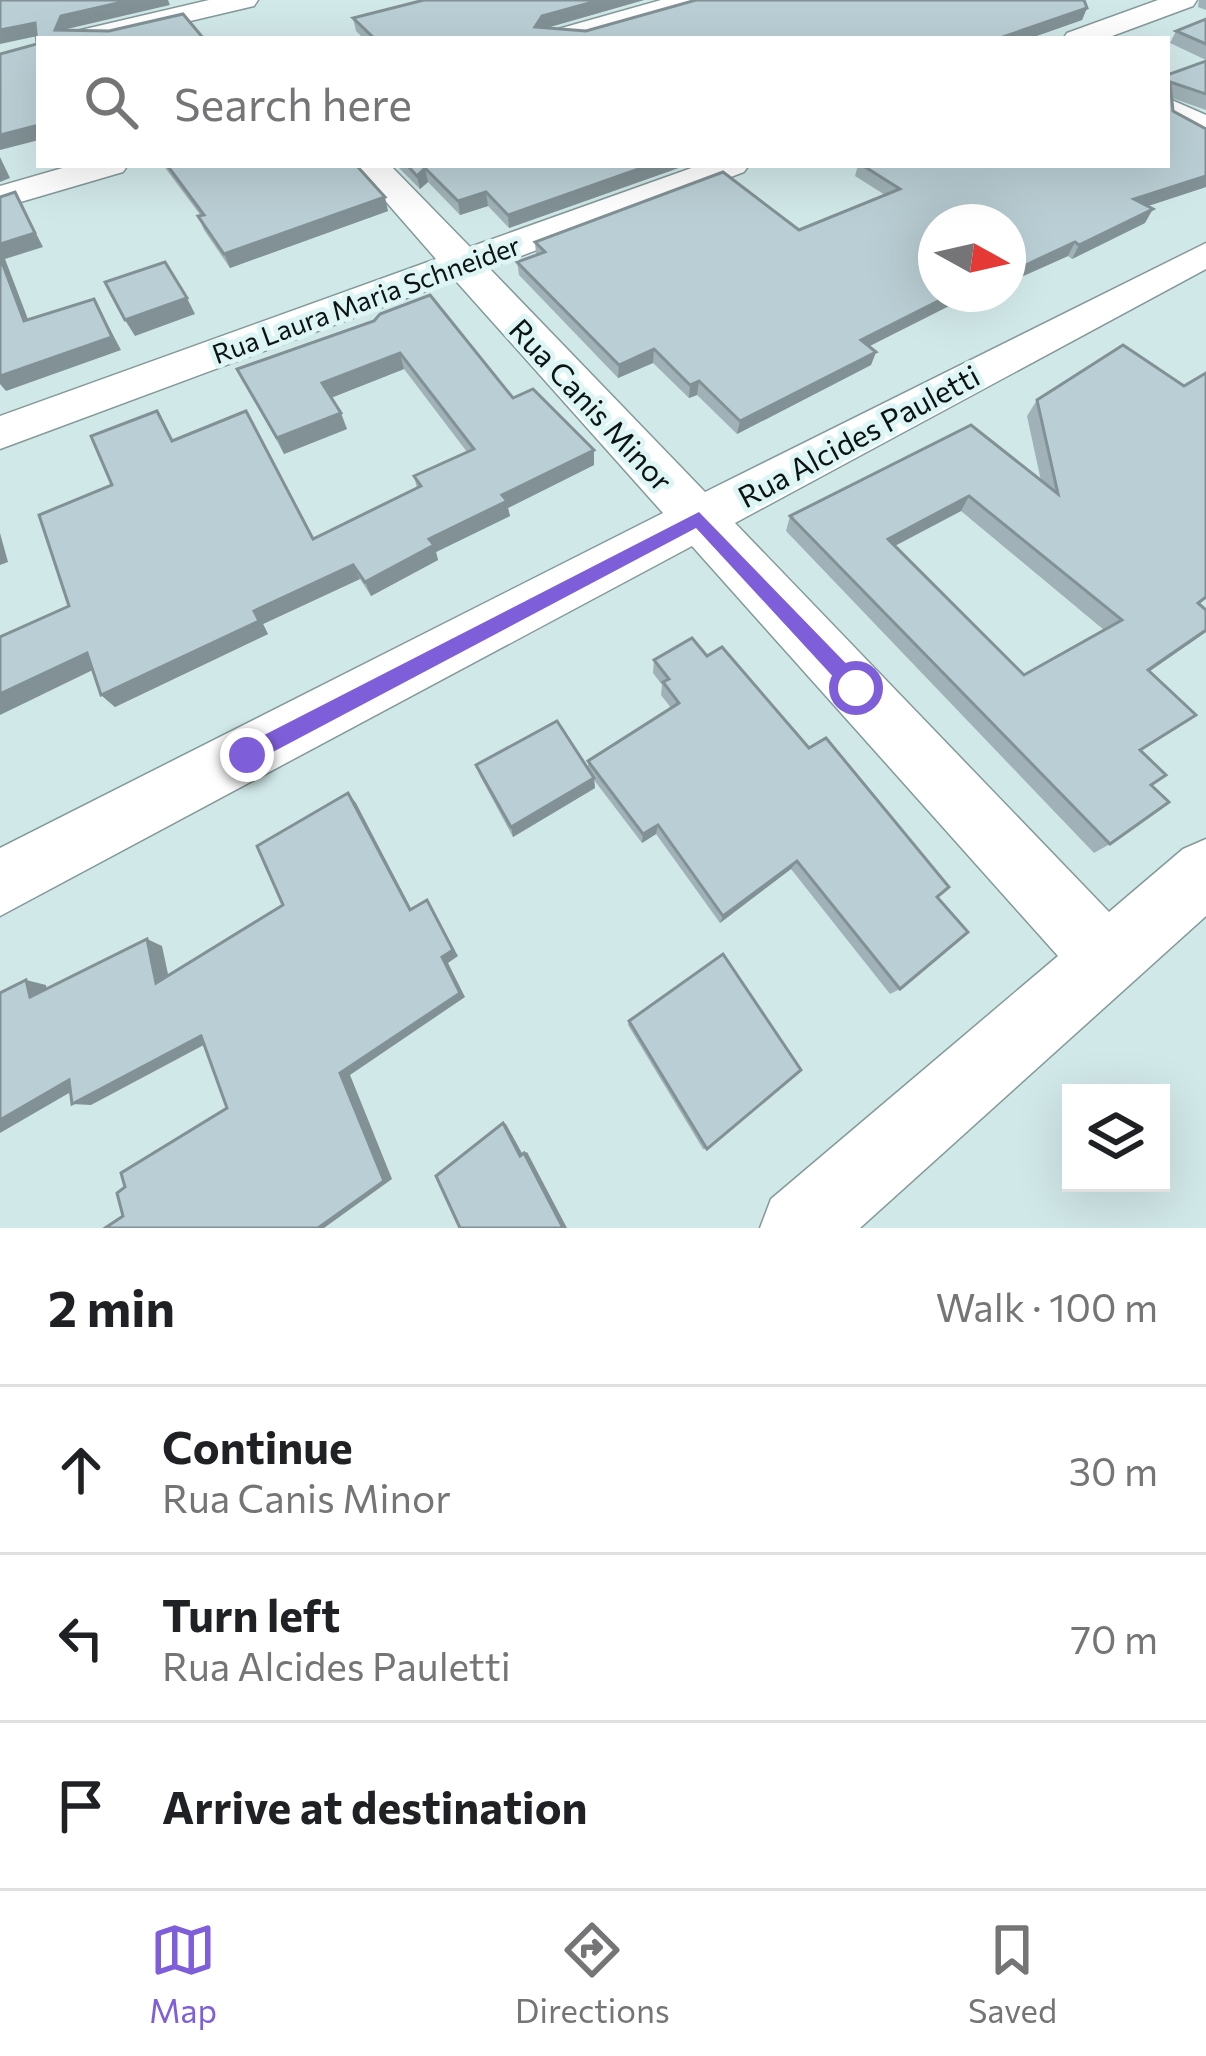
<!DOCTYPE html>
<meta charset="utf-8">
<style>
:root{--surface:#fff;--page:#f6f6f6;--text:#202124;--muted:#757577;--line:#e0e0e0;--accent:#7f5fd9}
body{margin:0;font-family:Commissioner,sans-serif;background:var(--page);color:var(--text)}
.controls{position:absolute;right:36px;bottom:36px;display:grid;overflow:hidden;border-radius:0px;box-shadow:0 12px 48px #0002}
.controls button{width:108px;height:108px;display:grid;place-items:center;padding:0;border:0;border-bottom:3px solid var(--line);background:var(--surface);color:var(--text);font:60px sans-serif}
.compass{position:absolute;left:918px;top:204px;width:108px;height:108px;border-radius:50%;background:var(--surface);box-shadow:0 12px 48px #0002;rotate:98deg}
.stop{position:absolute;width:36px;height:36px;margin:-27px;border:9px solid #7f5fd9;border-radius:50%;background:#fff}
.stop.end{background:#7f5fd9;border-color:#fff;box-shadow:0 3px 12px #0008}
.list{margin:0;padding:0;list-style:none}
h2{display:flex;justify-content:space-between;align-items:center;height:156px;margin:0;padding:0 48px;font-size:51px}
h2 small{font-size:39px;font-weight:400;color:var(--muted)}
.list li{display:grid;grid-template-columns:78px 1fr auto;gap:36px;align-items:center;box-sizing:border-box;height:168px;padding:0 48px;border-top:3px solid var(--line)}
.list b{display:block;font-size:45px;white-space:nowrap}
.list p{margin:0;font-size:39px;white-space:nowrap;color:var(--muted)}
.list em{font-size:39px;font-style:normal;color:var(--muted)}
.icon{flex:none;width:66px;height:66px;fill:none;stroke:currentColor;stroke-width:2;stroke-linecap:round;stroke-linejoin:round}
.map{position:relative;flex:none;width:1206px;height:1228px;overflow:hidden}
.search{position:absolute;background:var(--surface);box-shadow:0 12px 48px #0002;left:36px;right:36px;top:36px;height:132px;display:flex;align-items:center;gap:30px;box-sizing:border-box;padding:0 42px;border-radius:0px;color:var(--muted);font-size:45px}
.sheet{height:660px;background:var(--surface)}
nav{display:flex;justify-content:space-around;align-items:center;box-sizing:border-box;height:168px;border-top:3px solid var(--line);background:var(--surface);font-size:33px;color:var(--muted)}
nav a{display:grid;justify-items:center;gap:6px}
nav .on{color:var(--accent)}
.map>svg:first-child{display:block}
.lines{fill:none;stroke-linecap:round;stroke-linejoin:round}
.minor-casing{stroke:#84999a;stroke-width:3}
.minor{fill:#fff;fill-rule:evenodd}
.wall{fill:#a0b2b7;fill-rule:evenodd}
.shaded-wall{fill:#829195}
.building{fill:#bacfd5;stroke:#829195;stroke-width:3;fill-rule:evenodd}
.route{fill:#7f5fd9}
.labels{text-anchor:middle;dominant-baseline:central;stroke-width:10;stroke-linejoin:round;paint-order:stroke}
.far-street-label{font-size:27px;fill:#0b1313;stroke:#def5f5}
.street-label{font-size:30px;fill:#0b1313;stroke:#def5f5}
</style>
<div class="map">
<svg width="1206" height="1228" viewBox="0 0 1206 1228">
<rect width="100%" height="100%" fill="#d1e8e8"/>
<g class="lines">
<g class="minor-casing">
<g id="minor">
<polygon points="209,0 258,0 254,6 114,39 64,39 68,33"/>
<polygon points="661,0 705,0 701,6 585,39 540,39 544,33"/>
<polygon points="1158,0 1197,0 1193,6 1104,39 1063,39 1067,33"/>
<polygon points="1167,98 1206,115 1206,137 1167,120"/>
<polygon points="73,165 128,165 123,172 0,208 0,186"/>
<polygon points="354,165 390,165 470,247 700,165 749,165 744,172 489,268 705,492 1206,243 1206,269 735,523 1109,912 1183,849 1206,839 1206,916 860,1228 760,1228 771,1199 1058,956 692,546 0,916 0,848 663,513 455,280 0,449 0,416 436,259"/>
</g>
</g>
<use href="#minor" class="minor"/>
</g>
<g class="wall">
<polygon points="424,0 644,0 546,28 586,31 1087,8 1082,20 1028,39 364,39 356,31 353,18"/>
<polygon points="1199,0 1206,0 1206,10 1198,7"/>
<polygon points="1206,19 1206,60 1170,43 1176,31"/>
<polygon points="1206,61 1206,110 1172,98 1173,111 1206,129 1206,187 1147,206 1145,223 1072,259 1068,256 1010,282 1008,281 1008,222 869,347 876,352 871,365 737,434 697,395 689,398 653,363 618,378 519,275 517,262 536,255 535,242 799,230 885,195 855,176 858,165 1167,165 1167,75"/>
<polygon points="163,165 356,165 388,211 230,268 204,230 198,216 201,216"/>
<polygon points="396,165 687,165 509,228 488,206 460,215 428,182 420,189"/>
<polygon points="374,321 513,398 594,465 508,508 510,516 436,552 438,560 371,596 360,579 263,624 268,634 115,707 101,695 69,606 112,485 166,427 173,440 313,539 417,488 414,476 467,452 404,369 331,398 347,429 284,454 237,369"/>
<path d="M 1037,400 L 1199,604 L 1206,610 L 1206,632 L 1150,671 L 1196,715 L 1141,751 L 1151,785 L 1110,844 L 1094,853 L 786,531 L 790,516 L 1041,481 L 1027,416 ZM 961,511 L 1104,630 L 1024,675 L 895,546 Z"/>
<polygon points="707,656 937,897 900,989 890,994 791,869 720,923 656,834 642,843 594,780 595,788 513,837 480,776 476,765 588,769 588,761 671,708 661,695 662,685 653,673 654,660"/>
<polygon points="629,1021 707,1149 703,1149 628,1025"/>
</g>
<g class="shaded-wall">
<polygon points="131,0 168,0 170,5 67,29 62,39 55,30 61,16"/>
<polygon points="600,0 644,0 543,29 535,27 542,16"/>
<polygon points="1087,8 1082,20 1028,39 997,39"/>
<polygon points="35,23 42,35 0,44 0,30"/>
<polygon points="39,125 39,140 0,150 0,135"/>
<polygon points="0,157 10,178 0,182"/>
<polygon points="650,165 687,165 509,228 508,215"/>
<polygon points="425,168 428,182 420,189 417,176"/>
<polygon points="1206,176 1206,187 1127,213 1134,199"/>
<polygon points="15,192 43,247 5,259 34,335 24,321 0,257 0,244"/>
<polygon points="486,192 488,206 460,215 458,201"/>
<polygon points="385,197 388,211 230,268 224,254"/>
<polygon points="1153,209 1145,223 1072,259 1079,245"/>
<polygon points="1075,242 1068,256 1010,282 1017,269"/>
<polygon points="952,294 973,294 856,353 861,340"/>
<polygon points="187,298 195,314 135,336 125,320"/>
<polygon points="94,299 121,350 6,391 0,384 0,376"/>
<polygon points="654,349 653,363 618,378 619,365"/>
<polygon points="876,352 871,365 737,434 740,421"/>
<polygon points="400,353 404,369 328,399 322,383"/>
<polygon points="699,381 697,395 689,398 690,385"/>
<polygon points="341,413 347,429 284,454 277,438"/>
<polygon points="594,450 594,465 508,508 510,516 436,552 438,560 371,596 365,582 429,539 502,495"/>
<polygon points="969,496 961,511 881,553 888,539"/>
<polygon points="0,533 8,562 0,565"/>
<polygon points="353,565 360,579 263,624 268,634 115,707 101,695 254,611"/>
<polygon points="1206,630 1206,632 1134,682 1148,670"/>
<polygon points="87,653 101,666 0,715 0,694"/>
<polygon points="594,778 595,788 513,837 511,827"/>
<polygon points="348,793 356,803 416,918 410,910"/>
<polygon points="658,825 656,834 642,843 643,834"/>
<polygon points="797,861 791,869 720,923 723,916"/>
<polygon points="427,900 458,956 448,963 465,997 350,1075 392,1179 324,1228 318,1228 340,1073 442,957"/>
<polygon points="147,939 162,946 171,988 156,983"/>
<polygon points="26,980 46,985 49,1002 30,997"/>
<polygon points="201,1036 215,1039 91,1105 72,1104"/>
<polygon points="69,1080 88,1082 0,1133 0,1120"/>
<polygon points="503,1123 506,1124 523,1155 520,1156"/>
<polygon points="527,1152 567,1228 563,1228 524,1153"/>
</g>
<g class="building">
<polygon points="0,0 131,0 61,16 55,30 109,31 183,14 204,39 39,39 39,125 0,135 0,54 37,44 35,23 0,30"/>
<polygon points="424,0 600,0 542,16 535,27 586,31 696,0 1084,0 1087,8 997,39 375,39 353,18"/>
<polygon points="1206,19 1206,44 1176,31"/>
<polygon points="1206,61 1206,94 1170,82 1173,111 1206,129 1206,176 1134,199 1153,209 1079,245 1075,242 1017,269 1011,265 1008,266 1008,222 936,222 936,294 952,294 861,340 876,352 740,421 699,381 690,385 654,349 619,365 517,262 545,252 535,242 723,172 799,230 900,189 862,165 1167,165 1167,75"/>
<polygon points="167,165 356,165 385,197 224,254 198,216 204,215"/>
<polygon points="407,165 650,165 508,215 486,192 458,201 425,168 417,176"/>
<polygon points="15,192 35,233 0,244 0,197"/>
<polygon points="0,257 24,321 94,299 112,337 0,376"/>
<polygon points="165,262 187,298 125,320 105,282"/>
<polygon points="430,295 513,398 533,389 594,450 502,495 507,501 429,539 434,545 365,582 353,565 254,611 259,621 101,695 87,653 0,694 0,637 69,606 39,515 112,485 91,436 157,411 172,441 246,411 313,539 421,486 414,476 474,449 400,353 322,383 341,413 277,438 237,369 374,321 380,314"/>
<path d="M 1123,345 L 1184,386 L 1206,373 L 1206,597 L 1198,603 L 1206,610 L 1206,630 L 1148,670 L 1196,715 L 1140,750 L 1166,775 L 1151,785 L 1169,802 L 1110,844 L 790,516 L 971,425 L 1058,494 L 1037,400 ZM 969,496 L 1122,620 L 1024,675 L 888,539 Z"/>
<polygon points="692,638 707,656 722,647 809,748 826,738 949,887 937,897 968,932 900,989 797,861 723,916 658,825 643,834 588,761 679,703 663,682 669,679 654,660"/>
<polygon points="557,721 594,778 511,827 476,765"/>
<polygon points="348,793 410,910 427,900 453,950 442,957 460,993 340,1073 384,1181 318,1228 105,1228 123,1216 117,1193 125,1187 121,1173 227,1108 201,1036 72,1104 69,1080 0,1120 0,993 26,980 30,997 147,939 156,983 283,905 257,846"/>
<polygon points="723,954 801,1070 707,1149 629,1021"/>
<polygon points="503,1123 520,1156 524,1153 563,1228 460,1228 436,1176"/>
</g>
<polygon class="route" points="699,512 863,681 863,694 849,694 696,528 254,762 239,762 239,748"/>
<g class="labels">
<g class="far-street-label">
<text transform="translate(366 299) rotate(-20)">Rua Laura Maria Schneider</text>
</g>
<g class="street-label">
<text transform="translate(592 404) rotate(47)">Rua Canis Minor</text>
<text transform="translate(858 435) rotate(-28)">Rua Alcides Pauletti</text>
</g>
</g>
</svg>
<div class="controls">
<button><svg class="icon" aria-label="layers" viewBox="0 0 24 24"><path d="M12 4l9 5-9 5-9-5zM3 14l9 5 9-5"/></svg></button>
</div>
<svg class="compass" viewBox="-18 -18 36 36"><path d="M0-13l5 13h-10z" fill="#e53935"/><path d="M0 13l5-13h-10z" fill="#757577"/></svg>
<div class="stop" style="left:856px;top:688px"></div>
<div class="stop end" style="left:247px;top:755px"></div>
<div class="search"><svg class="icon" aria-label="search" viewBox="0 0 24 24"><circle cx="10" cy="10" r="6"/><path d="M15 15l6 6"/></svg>Search here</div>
</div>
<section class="sheet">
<h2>2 min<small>Walk · 100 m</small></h2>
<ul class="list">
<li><svg class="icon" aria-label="ahead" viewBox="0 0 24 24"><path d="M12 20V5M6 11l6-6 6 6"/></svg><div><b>Continue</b><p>Rua Canis Minor</p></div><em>30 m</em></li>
<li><svg class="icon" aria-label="left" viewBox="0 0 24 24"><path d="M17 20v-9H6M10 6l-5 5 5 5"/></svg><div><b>Turn left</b><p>Rua Alcides Pauletti</p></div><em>70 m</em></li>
<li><svg class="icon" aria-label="arrive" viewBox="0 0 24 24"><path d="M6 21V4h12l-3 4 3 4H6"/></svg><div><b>Arrive at destination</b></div></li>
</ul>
</section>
<nav>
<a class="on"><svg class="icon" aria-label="map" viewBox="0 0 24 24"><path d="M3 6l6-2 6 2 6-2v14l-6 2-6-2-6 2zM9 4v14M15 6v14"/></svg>Map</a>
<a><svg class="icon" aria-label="directions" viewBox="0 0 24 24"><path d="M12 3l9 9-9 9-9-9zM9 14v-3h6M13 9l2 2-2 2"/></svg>Directions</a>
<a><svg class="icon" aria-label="saved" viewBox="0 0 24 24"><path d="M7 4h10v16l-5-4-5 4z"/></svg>Saved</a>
</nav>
